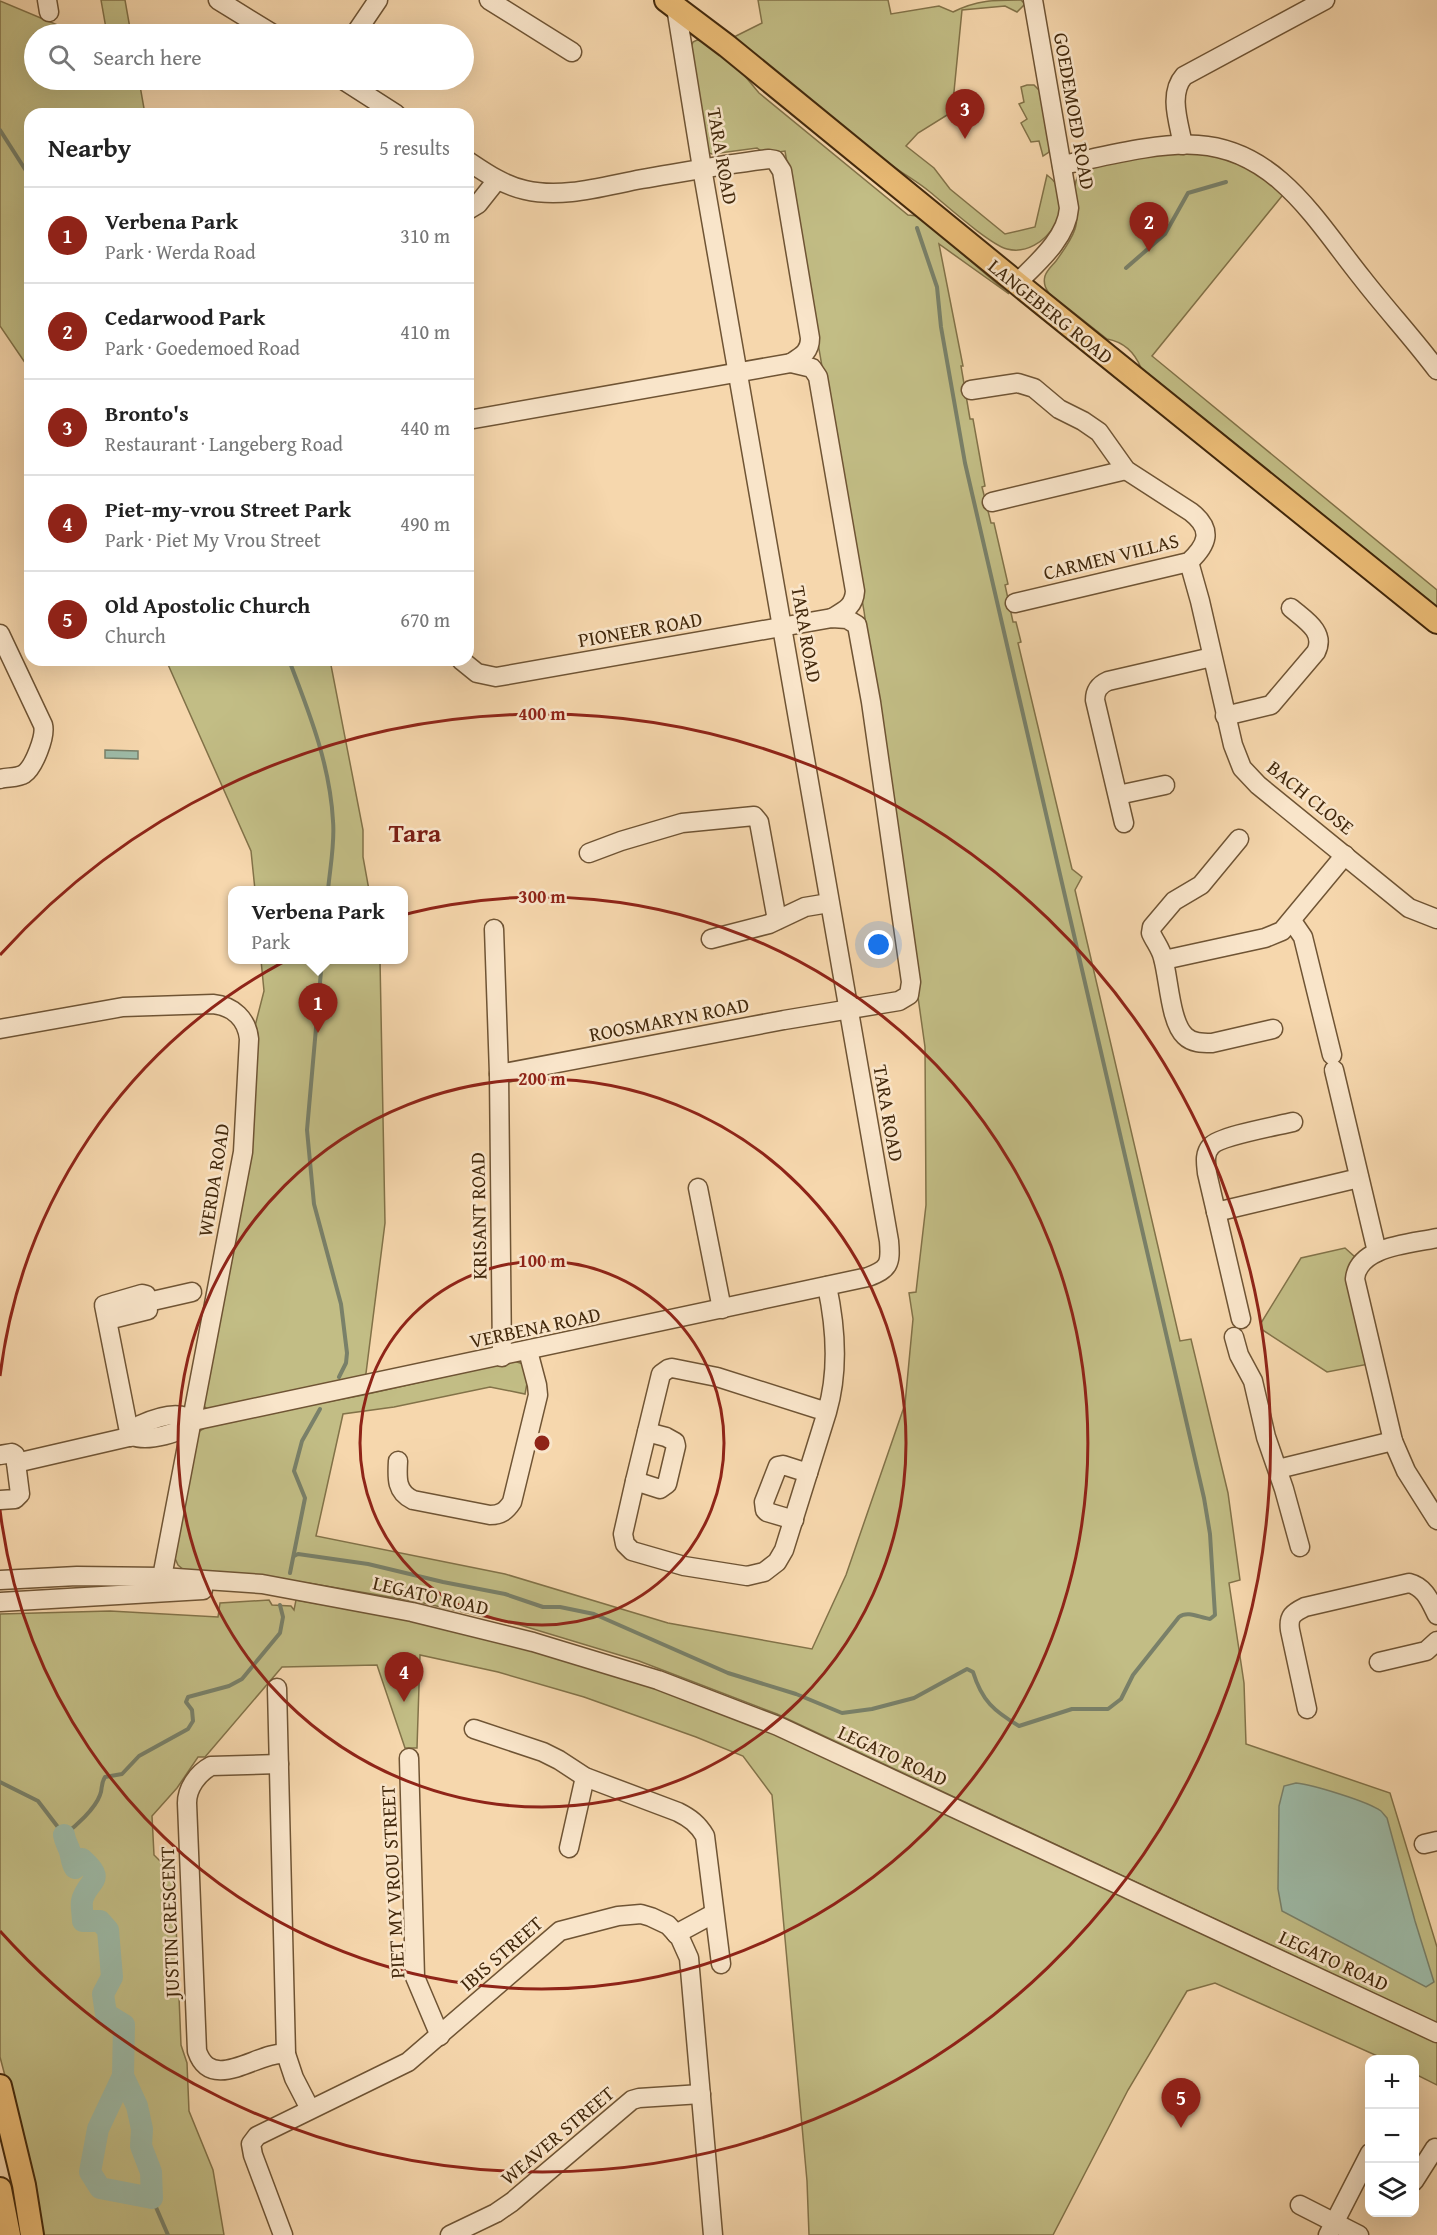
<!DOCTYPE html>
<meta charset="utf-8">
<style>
:root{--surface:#fff;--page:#f6f6f6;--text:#222;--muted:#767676;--line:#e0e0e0;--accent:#8f2418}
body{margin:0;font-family:"Gentium Book Plus",serif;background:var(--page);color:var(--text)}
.controls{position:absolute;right:18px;bottom:18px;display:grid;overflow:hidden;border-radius:12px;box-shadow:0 6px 24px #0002}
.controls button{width:54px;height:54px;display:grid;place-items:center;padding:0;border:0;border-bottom:2px solid var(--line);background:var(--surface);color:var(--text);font:30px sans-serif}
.you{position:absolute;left:879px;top:945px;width:21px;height:21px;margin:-15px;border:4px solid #fff;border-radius:50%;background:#1a73e8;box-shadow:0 0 0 9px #1a73e833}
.badge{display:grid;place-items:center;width:39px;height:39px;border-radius:50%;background:var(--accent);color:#fff;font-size:20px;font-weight:700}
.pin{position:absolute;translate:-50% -50px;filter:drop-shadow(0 2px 3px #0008)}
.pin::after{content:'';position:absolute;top:32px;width:21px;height:18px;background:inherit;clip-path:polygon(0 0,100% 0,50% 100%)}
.popup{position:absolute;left:228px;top:886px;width:180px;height:78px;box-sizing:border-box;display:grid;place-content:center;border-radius:12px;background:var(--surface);filter:drop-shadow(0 2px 4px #0005);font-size:20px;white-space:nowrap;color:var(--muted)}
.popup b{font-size:22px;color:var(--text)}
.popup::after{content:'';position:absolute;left:50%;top:100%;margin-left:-12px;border:12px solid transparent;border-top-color:var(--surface)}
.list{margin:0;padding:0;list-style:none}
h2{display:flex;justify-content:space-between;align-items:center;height:78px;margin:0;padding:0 24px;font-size:26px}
h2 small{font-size:20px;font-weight:400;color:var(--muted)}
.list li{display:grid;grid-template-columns:39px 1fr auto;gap:18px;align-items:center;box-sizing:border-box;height:96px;padding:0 24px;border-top:2px solid var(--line)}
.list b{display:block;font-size:22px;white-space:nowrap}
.list p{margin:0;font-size:20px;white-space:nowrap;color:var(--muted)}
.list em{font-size:20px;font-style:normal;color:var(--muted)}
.icon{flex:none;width:33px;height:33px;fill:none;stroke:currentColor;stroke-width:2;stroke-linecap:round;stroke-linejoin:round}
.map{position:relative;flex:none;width:1437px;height:2235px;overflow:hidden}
.search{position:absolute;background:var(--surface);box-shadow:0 6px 24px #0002;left:24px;top:24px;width:450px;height:66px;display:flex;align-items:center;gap:15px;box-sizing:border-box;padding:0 21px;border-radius:33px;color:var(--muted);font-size:22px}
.panel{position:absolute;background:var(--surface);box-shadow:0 6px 24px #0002;left:24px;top:108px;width:450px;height:558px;border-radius:18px}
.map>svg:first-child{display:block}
.green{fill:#c2bd85;stroke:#827248;stroke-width:1.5}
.water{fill:#9dbaa7;stroke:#798069;stroke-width:1.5}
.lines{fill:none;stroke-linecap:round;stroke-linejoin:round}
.stream{stroke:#798069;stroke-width:4}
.river{stroke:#9dbaa7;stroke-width:22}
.minor-casing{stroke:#6f5434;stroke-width:21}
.major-casing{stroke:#42280b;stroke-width:26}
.minor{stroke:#f9e5ca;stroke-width:18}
.major{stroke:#ebbc76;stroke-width:22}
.ring{fill:none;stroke:#8f2418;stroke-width:3}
.labels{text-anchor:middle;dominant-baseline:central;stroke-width:5;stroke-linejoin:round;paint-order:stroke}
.street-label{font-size:20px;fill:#42280b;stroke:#f9e5ca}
.district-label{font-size:26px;font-weight:bold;fill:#7a1f14;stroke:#f9e5ca}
.centre{fill:#8f2418;stroke:#f9e5ca;stroke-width:3}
.ring-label{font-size:18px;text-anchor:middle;font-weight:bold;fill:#8f2418;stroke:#f9e5ca;stroke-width:5;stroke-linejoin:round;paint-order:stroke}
</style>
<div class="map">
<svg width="1437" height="2235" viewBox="0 0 1437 2235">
<rect width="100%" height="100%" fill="#f6d7ad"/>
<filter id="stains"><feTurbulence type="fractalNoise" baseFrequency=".00333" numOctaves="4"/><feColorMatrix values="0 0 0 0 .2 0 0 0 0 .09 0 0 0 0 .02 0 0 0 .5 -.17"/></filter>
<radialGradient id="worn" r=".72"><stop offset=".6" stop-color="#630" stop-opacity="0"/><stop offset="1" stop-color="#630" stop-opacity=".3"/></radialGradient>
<g class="green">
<polygon points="101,0 125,0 131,34 107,34"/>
<path d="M 758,0 L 888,0 L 891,14 L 939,6 L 953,12 C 977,0 994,0 1021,0 L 1025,4 L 1017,12 L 1005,6 L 962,10 L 952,112 L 918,133 L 906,146 L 934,168 L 950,189 L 1005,234 L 1035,227 L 1047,175 C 1083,200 1045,259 1007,249 C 989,244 946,205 930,192 C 918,182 905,175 893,166 C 838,125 787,80 734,37 L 762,23 Z"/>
<polygon points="0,1 79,34 34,34 34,80 139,80 145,114 30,114 30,370 0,326"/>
<polygon points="697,40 702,41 739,69 759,93 908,215 918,216 1009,294 939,244 963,366 961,366 970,419 973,419 985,486 982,487 991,523 994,523 1008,584 1005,585 1013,622 1016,622 1021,642 1018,643 1072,869 1082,877 1075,890 1180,1341 1191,1339 1228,1493 1240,1580 1229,1583 1244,1683 1246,1744 1390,1793 1437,1947 1437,2023 777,1714 639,1661 520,1625 419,1602 308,1583 185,1571 178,1565 174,1556 198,1432 211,1424 363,1395 514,1361 523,1364 529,1373 525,1394 490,1387 394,1407 343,1414 316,1536 505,1574 668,1623 812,1649 846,1575 905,1404 913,1319 909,1293 916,1292 926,1205 925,1047 864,611 785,151 765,154 757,148 712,154 706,152 689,52 693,42"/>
<polygon points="1027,85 1034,85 1041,92 1050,144 1049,152 1043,156 1039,141 1031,142 1021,123 1027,119 1019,104 1024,102 1021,87"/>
<path d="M 1173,151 L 1191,151 L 1236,159 L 1282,189 L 1282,196 L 1152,356 L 1437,590 L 1437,608 L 1140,370 L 1141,368 C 1135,353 1124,342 1107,339 L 1049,293 C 1045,288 1043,283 1045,276 C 1047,270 1052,266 1056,261 C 1063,251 1071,241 1075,229 C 1083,206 1063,178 1089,166 Z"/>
<polygon points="166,660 330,660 363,830 363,857 369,890 255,890 251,851"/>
<polygon points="261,960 380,960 385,1223 365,1381 209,1411 203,1405 254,1030 264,991"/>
<polygon points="1345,1248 1355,1257 1350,1267 1369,1364 1327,1372 1261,1329 1261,1323 1301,1258"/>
<polygon points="269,1600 272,1605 291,1606 294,1610 296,1600 460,1628 616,1672 759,1727 1437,2041 1437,2085 1415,2074 1414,2060 1384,2059 1215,1983 1187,1991 1128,2090 1053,2235 809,2235 807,2181 772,1795 743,1756 696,1737 584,1697 498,1672 420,1655 417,1748 405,1748 377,1665 282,1667 205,1757 198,1757 177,1788 152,1816 154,1855 174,1875 181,2045 187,2063 189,2111 213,2170 224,2235 41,2235 17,2121 0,2057 0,1614 110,1611 218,1617 220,1603"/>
</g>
<g class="water">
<polygon points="105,750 138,751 138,759 105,758"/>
<path d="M 1296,1783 C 1313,1785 1367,1801 1381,1811 C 1382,1812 1386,1817 1387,1818 L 1415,1921 L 1434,1982 L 1426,1987 L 1282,1911 L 1278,1889 L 1279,1806 L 1284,1786 Z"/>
</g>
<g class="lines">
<g class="stream">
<polyline points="0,130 30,177"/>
<polyline points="1126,268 1165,234 1188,193 1226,182"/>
<path d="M 289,660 C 309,712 330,764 333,821 C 335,843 330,868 328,890"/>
<polyline points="322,960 307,1130 314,1204 341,1304 347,1353 346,1363 339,1377"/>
<path d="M 294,1556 L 298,1554 L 368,1564 L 443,1582 L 505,1594 L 543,1607 L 560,1607 L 594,1614 L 728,1673 L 796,1694 L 842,1713 L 872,1709 L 914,1698 L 967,1669 L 973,1672 C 982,1701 994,1711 1019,1726 L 1072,1709 L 1108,1709 L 1121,1699 L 1133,1675 L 1179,1617 C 1188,1610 1200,1618 1210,1619 L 1215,1615 L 1210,1534 L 1204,1498 L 965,463 L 941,327 L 937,287 L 917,228"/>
<polyline points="290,1573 305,1498 294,1471 302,1441 320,1409"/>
<path d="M 0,1782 L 38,1801 L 64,1835 C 76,1826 95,1809 100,1795 C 103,1788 100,1785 105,1777 L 122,1774 L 139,1756 L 188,1729 L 193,1721 L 192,1710 L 186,1702 L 188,1697 L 229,1686 L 242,1679 L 280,1633 L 283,1617 L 280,1605"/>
<polyline points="152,2198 168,2235"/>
</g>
<path class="river" d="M 64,1835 C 65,1841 67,1844 69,1849 C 72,1856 71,1862 75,1868 L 82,1859 C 108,1882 87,1879 82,1901 C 81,1907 83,1915 83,1921 L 100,1921 L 108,1930 L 112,1977 L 103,1994 L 106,2014 L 124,2025 L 123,2076 L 98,2129 L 90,2172 L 100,2188 L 152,2198 L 151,2172 L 141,2146 L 142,2129 L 137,2106 L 123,2076"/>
<g class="minor-casing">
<g id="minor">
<polyline points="47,0 49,12"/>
<polyline points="218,0 273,34"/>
<polyline points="489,0 572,52"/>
<polyline points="355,34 378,0"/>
<polyline points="343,80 396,114"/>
<path d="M 1183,145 C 1179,123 1168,94 1184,76 L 1325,0"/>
<path d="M 468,161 C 486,173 503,185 525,190 C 563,199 604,186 642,179 C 684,172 726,164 769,159 L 775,160 L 782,171 L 810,338 C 810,352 802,356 791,363"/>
<path d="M 1062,165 C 1102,157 1158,142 1198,145 C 1277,150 1317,222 1362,278 C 1386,309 1413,338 1437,370"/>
<polyline points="468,210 478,204 497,180"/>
<path d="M 1017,283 C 1037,263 1067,238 1069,208 L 1033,0"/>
<path d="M 971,390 L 1018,383 L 1034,388 L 1059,409 L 1083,421 L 1099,432 L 1126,470 L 1191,512 C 1214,530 1207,545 1189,562 L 1015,603"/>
<path d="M 468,420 L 791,363 L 812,368 L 818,377 L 855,591 C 854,607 844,611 832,618"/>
<polyline points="992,502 1126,470"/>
<polyline points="1189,562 1200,601 1233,745 1242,768 1258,785 1409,908 1437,919"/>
<path d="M 0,634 L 43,725 C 46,736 34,767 24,774 C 18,778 7,777 0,779"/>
<polyline points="461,660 477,673 496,677 832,618 847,619 857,625 871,702 911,982 909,995 899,1001 784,1020 499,1074"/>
<path d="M 1225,716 L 1271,705 L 1316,652 C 1326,632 1305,620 1291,608"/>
<polyline points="1118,795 1165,785"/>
<path d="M 1124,823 L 1095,700 C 1095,691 1099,685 1108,681 L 1212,657"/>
<path d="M 1239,839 L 1201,885 L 1174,901 L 1152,927 L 1151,933 C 1155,942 1161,949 1163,958 C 1169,979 1170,1022 1185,1036 C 1192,1043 1202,1043 1212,1043 L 1273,1029"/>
<polyline points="589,853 621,841 682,823 754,816 759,822 777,920"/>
<polyline points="1292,921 1303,937 1332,1055"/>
<polyline points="494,929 499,1074 502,1357"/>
<polyline points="711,939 769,924 805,907 829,903"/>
<polyline points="1164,960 1265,938 1282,931 1345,855"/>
<path d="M 0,1029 L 123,1007 L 213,1004 C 233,1006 247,1019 249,1039 L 243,1152 L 162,1577 L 161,1591"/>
<polyline points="1334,1070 1377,1252"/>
<polyline points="698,1188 722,1309"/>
<polyline points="1216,1212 1359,1178"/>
<path d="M 1437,1238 C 1410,1244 1358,1246 1355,1279 L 1393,1441 L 1406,1471 L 1437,1520"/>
<path d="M 827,1286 C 836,1328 839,1371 827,1412 L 784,1550 L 777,1562 L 764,1572 L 747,1576 L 684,1566 L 632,1551 L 625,1544 L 623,1534 L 635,1481 L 661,1374 L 668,1369 L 672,1368 L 717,1377 L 827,1412"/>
<polyline points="148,1302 192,1292"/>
<path d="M 1241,1319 L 1207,1173 C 1206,1163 1204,1154 1211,1146 C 1220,1136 1277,1126 1293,1122"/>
<polyline points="108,1320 148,1310 146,1295 142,1294 104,1305 130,1437"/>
<polyline points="1234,1337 1239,1355 1253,1381 1266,1437 1284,1489 1300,1547"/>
<path d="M 193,1421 L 868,1277 C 889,1269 891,1264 889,1241 L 702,168 L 676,7"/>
<path d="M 133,1436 L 140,1425 C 155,1418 179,1409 193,1421"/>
<polyline points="0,1455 12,1453 15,1455 20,1494 15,1499 0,1500"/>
<path d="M 398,1461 C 397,1478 396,1492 413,1500 L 490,1515 C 501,1515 506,1511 512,1502 L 538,1395 L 537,1385 L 528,1351"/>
<path d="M 16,1463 L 133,1436 C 147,1442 183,1433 193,1421"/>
<polyline points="1278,1469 1393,1441"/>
<polyline points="635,1481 660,1489 667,1484 676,1446 675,1442 666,1437 647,1432"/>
<polyline points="794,1520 767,1512 765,1510 764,1502 778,1466 783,1465 808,1473"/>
<polyline points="0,1580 77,1576 162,1577 262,1584 412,1612 533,1642 658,1680 778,1726 1437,2033"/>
<polyline points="0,1602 203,1590"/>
<polyline points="1379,1662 1426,1651 1437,1641"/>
<polyline points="277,1688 286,2054 294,2078 310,2109"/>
<path d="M 1307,1709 L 1290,1630 C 1288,1616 1293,1613 1305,1607 L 1409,1583 C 1425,1587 1430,1601 1437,1615"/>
<path d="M 474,1729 L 543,1752 L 559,1760 L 585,1777 L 678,1812 C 690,1818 698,1824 705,1836 L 721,1964"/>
<polyline points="409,1758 415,1977 440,2036"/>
<path d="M 279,1764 L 211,1766 C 198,1773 187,1788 187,1803 L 197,2051 C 212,2095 261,2049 286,2054"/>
<polyline points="1424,1844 1437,1841"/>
<polyline points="569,1848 585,1777"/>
<polyline points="676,1934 713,1914"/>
<polyline points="1414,2181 1435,2148"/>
<polyline points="1300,2205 1359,2235"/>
<polyline points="283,2235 253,2155 251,2144 257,2136 408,2062 560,1931 618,1916 641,1914 651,1917 668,1925 680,1938 689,1958 713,2235"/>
<polyline points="450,2235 496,2213 512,2202 632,2100 639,2098 701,2094"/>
<polyline points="1328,2235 1370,2153"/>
</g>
</g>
<g class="major-casing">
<g id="major">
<polyline points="666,0 727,46 1017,283 1437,622"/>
<polyline points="0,2086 24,2185 32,2235"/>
<polyline points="0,2189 9,2235"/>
</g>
</g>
<use href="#minor" class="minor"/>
<use href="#major" class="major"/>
</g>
<g class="ring">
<circle cx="542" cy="1443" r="182"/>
<circle cx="542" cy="1443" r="364"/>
<path d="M0 1376A546 546 0 1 1 0 1510"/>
<path d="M0 955A729 729 0 1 1 0 1931"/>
</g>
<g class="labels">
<g class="street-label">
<text transform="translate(1075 111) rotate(80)">GOEDEMOED ROAD</text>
<text transform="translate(723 156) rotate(80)">TARA ROAD</text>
<text transform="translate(1051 311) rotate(39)">LANGEBERG ROAD</text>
<text transform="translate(1111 556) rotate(-14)">CARMEN VILLAS</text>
<text transform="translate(640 629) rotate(-10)">PIONEER ROAD</text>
<text transform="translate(807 634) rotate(80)">TARA ROAD</text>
<text transform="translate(1311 797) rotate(39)">BACH CLOSE</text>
<text transform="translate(669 1019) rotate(-11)">ROOSMARYN ROAD</text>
<text transform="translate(889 1113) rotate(80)">TARA ROAD</text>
<text transform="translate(213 1180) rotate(-81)">WERDA ROAD</text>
<text transform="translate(478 1216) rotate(-91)">KRISANT ROAD</text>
<text transform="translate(535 1327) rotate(-12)">VERBENA ROAD</text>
<text transform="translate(431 1595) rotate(13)">LEGATO ROAD</text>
<text transform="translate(893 1755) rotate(25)">LEGATO ROAD</text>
<text transform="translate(392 1882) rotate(-93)">PIET MY VROU STREET</text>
<text transform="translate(169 1922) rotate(-92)">JUSTIN CRESCENT</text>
<text transform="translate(501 1953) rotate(-41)">IBIS STREET</text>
<text transform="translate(1334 1960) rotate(25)">LEGATO ROAD</text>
<text transform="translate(557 2135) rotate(-40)">WEAVER STREET</text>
</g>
<g class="district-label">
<text x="415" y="832">Tara</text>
</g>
</g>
<circle cx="542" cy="1443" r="9" class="centre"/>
<g class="ring-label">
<text x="542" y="720">400 m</text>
<text x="542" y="903">300 m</text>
<text x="542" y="1085">200 m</text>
<text x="542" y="1267">100 m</text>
</g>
<rect width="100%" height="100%" filter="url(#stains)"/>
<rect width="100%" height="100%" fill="url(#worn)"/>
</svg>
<div class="controls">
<button>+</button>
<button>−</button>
<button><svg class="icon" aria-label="layers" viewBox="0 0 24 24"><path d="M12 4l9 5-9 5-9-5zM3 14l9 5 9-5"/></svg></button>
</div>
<div class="you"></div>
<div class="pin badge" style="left:318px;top:1033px">1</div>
<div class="popup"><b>Verbena Park</b>Park</div>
<div class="pin badge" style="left:1149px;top:252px">2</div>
<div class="pin badge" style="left:965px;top:139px">3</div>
<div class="pin badge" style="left:404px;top:1702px">4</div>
<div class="pin badge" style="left:1181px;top:2128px">5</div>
<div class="search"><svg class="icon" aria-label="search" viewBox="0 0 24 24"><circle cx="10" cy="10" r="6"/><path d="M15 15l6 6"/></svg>Search here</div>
<section class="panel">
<h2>Nearby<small>5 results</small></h2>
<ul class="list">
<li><span class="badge">1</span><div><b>Verbena Park</b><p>Park · Werda Road</p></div><em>310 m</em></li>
<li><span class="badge">2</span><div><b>Cedarwood Park</b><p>Park · Goedemoed Road</p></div><em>410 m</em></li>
<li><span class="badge">3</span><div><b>Bronto's</b><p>Restaurant · Langeberg Road</p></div><em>440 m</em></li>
<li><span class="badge">4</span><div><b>Piet-my-vrou Street Park</b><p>Park · Piet My Vrou Street</p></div><em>490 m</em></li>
<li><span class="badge">5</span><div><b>Old Apostolic Church</b><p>Church</p></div><em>670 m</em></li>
</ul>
</section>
</div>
